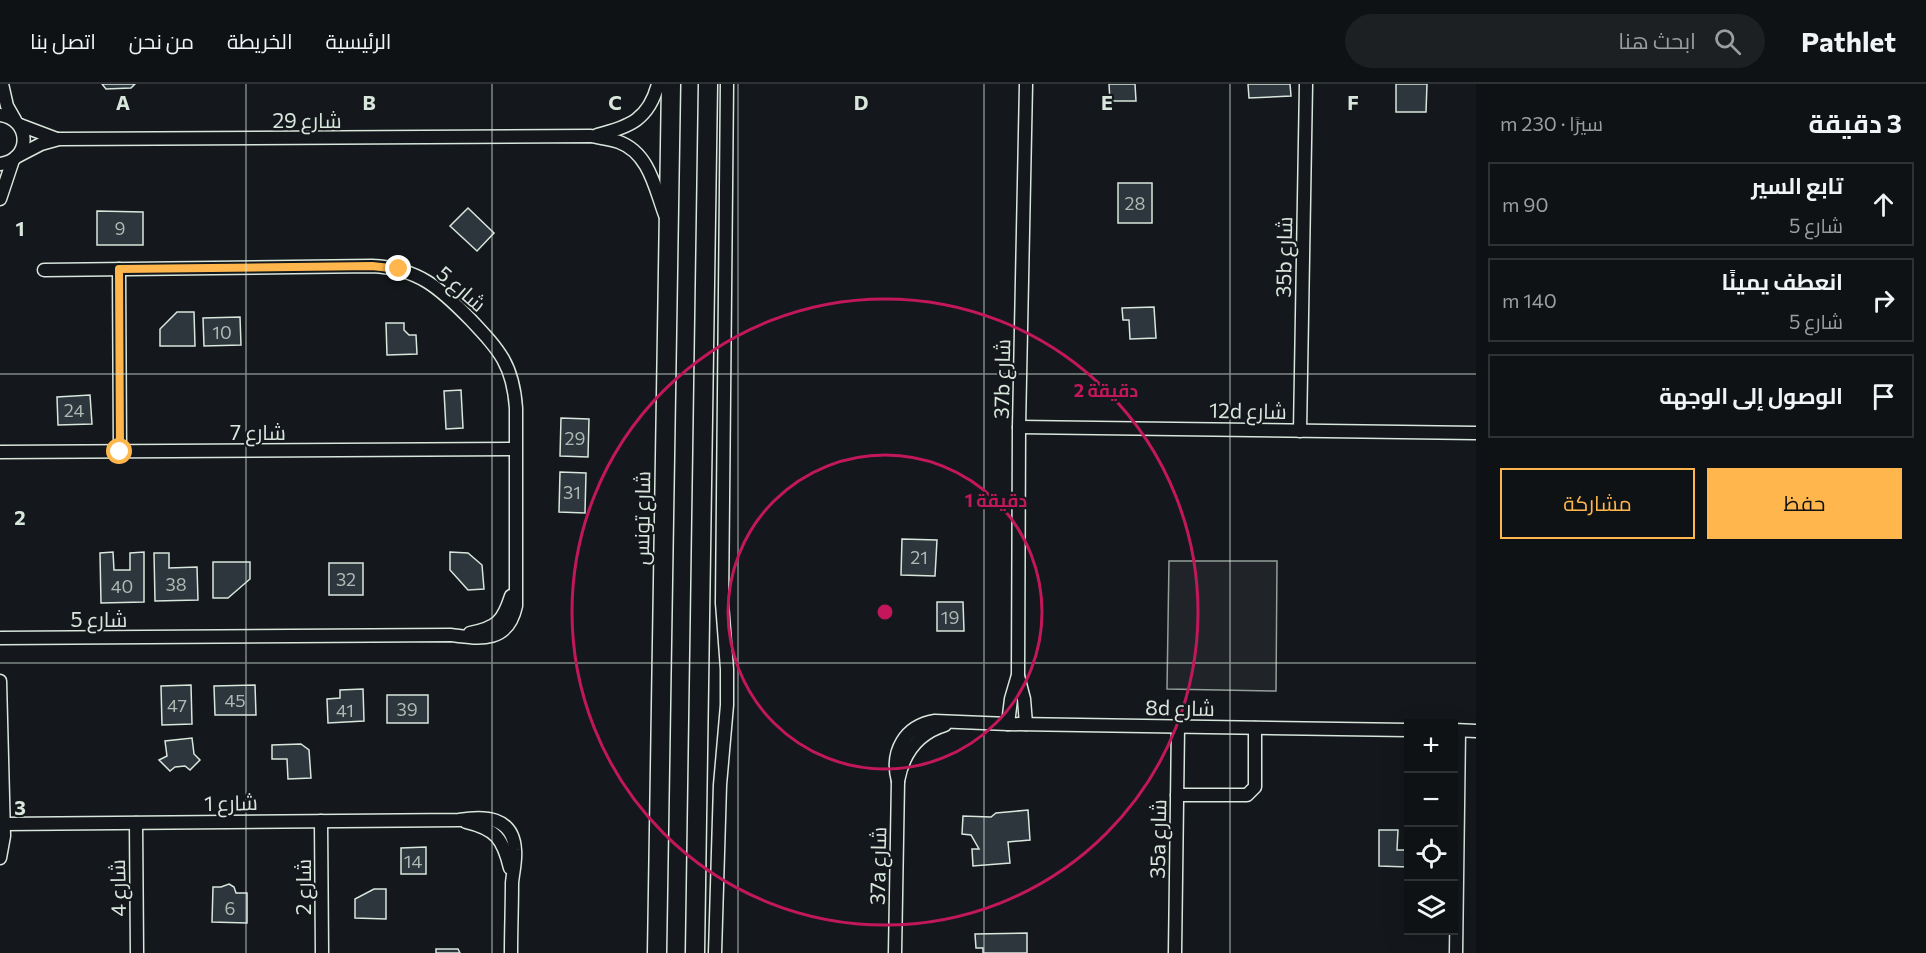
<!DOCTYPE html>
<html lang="ar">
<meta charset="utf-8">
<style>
:root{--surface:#0f1215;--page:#1d2022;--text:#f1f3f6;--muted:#9b9ea0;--line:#2f3234;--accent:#ffb74d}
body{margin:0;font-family:Commissioner,Cairo,sans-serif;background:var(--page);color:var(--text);direction:rtl}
.controls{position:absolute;right:18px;bottom:18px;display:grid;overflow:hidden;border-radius:0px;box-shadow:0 6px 24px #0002}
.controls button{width:54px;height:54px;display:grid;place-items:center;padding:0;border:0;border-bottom:2px solid var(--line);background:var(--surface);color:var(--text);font:30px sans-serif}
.stop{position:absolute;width:18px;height:18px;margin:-14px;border:4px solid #ffb74d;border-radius:50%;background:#fff}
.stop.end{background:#ffb74d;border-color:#fff;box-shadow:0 2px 6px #0008}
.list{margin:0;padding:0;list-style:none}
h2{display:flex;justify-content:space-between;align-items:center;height:78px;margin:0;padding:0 24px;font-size:26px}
h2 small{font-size:20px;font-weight:400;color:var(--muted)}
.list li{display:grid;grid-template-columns:39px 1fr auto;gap:18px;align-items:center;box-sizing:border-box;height:84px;margin:0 12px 12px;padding:0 12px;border:2px solid var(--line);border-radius:0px}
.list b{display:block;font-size:22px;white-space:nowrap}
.list p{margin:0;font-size:20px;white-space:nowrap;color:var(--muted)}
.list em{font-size:20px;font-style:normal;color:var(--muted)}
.actions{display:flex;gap:12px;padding:18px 24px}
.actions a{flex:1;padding:14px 0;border:2px solid var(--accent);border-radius:0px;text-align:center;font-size:21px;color:var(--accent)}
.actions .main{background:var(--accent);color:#111}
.icon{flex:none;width:33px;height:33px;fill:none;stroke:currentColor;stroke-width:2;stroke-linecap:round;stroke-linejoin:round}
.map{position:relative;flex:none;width:1476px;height:869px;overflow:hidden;direction:ltr}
header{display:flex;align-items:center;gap:36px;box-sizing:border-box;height:84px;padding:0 30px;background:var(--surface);border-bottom:2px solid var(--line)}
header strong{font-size:28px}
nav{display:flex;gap:33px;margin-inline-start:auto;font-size:21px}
.search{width:420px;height:54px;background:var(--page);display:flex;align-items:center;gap:15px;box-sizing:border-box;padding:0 21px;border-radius:33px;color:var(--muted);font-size:22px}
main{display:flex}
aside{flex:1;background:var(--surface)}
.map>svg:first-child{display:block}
.green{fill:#202428;stroke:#939e99;stroke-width:1.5}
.building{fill:#2c363c;stroke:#d8e6dc;stroke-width:1.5}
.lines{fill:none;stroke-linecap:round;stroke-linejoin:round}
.street-casing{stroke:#d8e6dc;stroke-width:15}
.primary-casing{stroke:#d8e6dc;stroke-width:21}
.street{stroke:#14181c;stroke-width:12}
.primary{stroke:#14181c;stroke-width:18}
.route{stroke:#ffb74d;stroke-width:8}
.grid{fill:none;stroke:#d8e6dc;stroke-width:1.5;stroke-opacity:0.55}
.ring{fill:none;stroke:#c2185b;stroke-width:3}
.labels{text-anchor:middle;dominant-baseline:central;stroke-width:4.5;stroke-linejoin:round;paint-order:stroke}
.number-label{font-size:18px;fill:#adbab4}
.street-label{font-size:21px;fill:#d8e6dc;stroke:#14181c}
.grid-label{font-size:20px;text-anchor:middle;font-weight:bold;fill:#d8e6dc;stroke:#14181c;stroke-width:4.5;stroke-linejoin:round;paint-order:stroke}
.centre{fill:#c2185b;stroke:#14181c;stroke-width:3}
.ring-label{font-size:18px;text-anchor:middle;font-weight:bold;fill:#c2185b;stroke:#14181c;stroke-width:4.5;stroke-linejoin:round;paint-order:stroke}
</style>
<header>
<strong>Pathlet</strong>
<div class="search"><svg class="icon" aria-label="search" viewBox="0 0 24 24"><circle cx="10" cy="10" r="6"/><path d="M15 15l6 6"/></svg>ابحث هنا</div>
<nav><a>الرئيسية</a><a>الخريطة</a><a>من نحن</a><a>اتصل بنا</a></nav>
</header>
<main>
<aside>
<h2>3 دقيقة<small>سيرًا · 230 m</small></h2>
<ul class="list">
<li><svg class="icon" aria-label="ahead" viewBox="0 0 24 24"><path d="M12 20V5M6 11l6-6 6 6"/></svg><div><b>تابع السير</b><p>شارع 5</p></div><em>90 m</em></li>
<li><svg class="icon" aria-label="right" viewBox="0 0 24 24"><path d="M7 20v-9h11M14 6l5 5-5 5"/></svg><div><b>انعطف يمينًا</b><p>شارع 5</p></div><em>140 m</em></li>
<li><svg class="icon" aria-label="arrive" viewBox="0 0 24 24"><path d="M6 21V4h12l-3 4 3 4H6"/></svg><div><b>الوصول إلى الوجهة</b></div></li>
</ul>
<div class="actions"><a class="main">حفظ</a><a>مشاركة</a></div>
</aside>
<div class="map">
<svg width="1476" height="869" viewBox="0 0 1476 869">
<rect width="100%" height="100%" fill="#14181c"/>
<polygon class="green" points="1169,477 1277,477 1276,607 1167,605"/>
<g class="building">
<polygon points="102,0 135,0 131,4 106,5"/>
<polygon points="1109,0 1135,0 1136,17 1110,17"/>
<polygon points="1248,0 1290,0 1291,12 1249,14"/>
<polygon points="1396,0 1427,0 1426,28 1396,28"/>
<rect x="1118" y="99" width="34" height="40"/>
<polygon points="468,124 494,149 477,167 450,142"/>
<polygon points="97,127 143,128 143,161 97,161"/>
<polygon points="1154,223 1156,254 1130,255 1129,236 1123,236 1122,224"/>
<polygon points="177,228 194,228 195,262 160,262 160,245"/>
<polygon points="240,233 241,261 204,262 203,234"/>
<polygon points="386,239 404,239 404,246 409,251 416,251 417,270 387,271"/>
<polygon points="461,306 463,344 446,345 444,307"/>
<polygon points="90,311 92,340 58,341 57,313"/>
<polygon points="561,334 589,335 588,373 560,372"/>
<polygon points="560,388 586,389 585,429 559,428"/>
<polygon points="902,455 937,456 935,492 901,491"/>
<polygon points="113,468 114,486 130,486 130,469 144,468 144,518 101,519 100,469"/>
<polygon points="450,468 468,469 482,481 484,505 468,506 450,486"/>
<polygon points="154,469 169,469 169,484 197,483 198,516 155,517"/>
<polygon points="213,478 250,478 250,495 228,514 213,514"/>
<rect x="329" y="479" width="34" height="32"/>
<polygon points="937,518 963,518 964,547 937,547"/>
<polygon points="191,601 192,640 162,641 161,602"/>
<polygon points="255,601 256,631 215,631 214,602"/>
<polygon points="363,605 364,637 328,639 327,615 340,614 340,606"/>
<rect x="387" y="611" width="41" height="28"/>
<polygon points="192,654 194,670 200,676 190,686 185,682 175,683 170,687 159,676 167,672 165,657"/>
<polygon points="301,660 309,666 311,694 288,695 287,675 272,675 272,661"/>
<polygon points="1028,726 1030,756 1008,758 1010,779 973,782 972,765 979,765 971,751 962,750 963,732 991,733 996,729"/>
<polygon points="1379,746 1398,746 1397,766 1408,766 1408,783 1379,782"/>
<polygon points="426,763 426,790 401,790 401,764"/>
<polygon points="229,800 234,803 236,809 247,809 247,839 212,838 213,803 221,803"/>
<polygon points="374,805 386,805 386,835 355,834 355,815"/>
<polygon points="1027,849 1027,869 983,869 983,864 976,864 975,850"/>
<polygon points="436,865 458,865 460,869 436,869"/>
</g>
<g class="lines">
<g class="street-casing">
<g id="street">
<polyline points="2,0 7,22 15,36"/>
<path d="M 0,31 C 31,35 32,76 0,80"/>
<polyline points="20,41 57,55"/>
<path d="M 597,51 C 630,43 649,35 658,0"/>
<path d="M 16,73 L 41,60 L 59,55 L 591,52 C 600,54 610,55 619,58 C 649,69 655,104 665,131"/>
<polyline points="0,115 13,76"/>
<polyline points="119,185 120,367"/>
<polyline points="1019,343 1476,349"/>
<polyline points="1300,347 1306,0"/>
<polyline points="0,368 515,365"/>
<path d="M 470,549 C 497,544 503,537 511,512"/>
<path d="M 0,554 L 451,551 C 481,555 508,559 516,522 L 516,324 C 513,281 500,267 471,236 C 440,204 418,184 372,182 L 44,186"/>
<polyline points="1018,592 1024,615 1026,640"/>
<polyline points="0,597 4,752 0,774"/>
<polyline points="1008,640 1011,615 1018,591 1019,343 1026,0"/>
<polyline points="1454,646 1476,647"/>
<path d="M 898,697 C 890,667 905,642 935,637 L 1008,640 L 1408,646"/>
<polyline points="1177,711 1247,711 1255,703 1255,644"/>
<polyline points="321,737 322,869"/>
<path d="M 466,738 C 496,745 503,755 510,784"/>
<polyline points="136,739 137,869"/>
<path d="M 3,740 L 459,736 C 484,732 513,732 515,766 C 516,777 513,788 512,799 C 512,822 511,846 511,869"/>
<polyline points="715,869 720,701 727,621 727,585 722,519 727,0"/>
<path d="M 895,869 L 898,697 C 903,670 918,649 945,641"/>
<polyline points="1175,869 1178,642"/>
<polyline points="1456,869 1459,647"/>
</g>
</g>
<g class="primary-casing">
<g id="primary">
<polyline points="657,869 671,0"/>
<polyline points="695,869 708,0"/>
</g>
</g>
<use href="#street" class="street"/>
<use href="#primary" class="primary"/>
</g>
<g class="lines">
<polyline class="route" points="120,368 119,185 372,182 399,185"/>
</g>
<path class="grid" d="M 246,0 L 246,869M 492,0 L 492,869M 738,0 L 738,869M 984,0 L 984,869M 1230,0 L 1230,869M 0,290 L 1476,290M 0,579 L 1476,579"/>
<g class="ring">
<circle cx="885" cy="528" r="157"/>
<circle cx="885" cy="528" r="313"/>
</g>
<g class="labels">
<g class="number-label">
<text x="1135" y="119">28</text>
<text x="120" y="144">9</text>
<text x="222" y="248">10</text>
<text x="74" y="326">24</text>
<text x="575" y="354">29</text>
<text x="572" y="408">31</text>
<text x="919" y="473">21</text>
<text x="346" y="495">32</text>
<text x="176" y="500">38</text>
<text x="122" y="502">40</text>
<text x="950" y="533">19</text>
<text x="235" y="616">45</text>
<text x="177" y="621">47</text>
<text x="407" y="625">39</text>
<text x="345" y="626">41</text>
<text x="413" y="777">14</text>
<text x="230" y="824">6</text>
</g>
<g class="street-label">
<text x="307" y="35">شارع 29</text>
<text transform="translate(1283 173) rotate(-89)">35b شارع</text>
<text transform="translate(462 204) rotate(41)">شارع 5</text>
<text transform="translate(1001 295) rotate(-89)">37b شارع</text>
<text transform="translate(1248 326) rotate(1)">12d شارع</text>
<text x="258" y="347">شارع 7</text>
<text transform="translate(641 434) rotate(-89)">شارع تونس</text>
<text x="99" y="534">شارع 5</text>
<text transform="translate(1180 623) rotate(1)">8d شارع</text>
<text transform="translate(231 718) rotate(-1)">شارع 1</text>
<text transform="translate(1157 755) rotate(-89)">35a شارع</text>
<text transform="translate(877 782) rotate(-89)">37a شارع</text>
<text transform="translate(302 803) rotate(-90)">شارع 2</text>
<text transform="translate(117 804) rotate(-91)">شارع 4</text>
</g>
</g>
<g class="grid-label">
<text x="123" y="26">A</text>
<text x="369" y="26">B</text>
<text x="615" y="26">C</text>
<text x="861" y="26">D</text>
<text x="1107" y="26">E</text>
<text x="1353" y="26">F</text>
<text x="20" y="152">1</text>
<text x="20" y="441">2</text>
<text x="20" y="731">3</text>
</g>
<circle cx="885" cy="528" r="9" class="centre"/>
<g class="ring-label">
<text x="1106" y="313">2 دقيقة</text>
<text x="996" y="423">1 دقيقة</text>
</g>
</svg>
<div class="controls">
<button>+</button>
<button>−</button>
<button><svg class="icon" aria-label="locate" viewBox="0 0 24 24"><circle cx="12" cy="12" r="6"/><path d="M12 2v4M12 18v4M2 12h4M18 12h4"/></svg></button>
<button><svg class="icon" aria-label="layers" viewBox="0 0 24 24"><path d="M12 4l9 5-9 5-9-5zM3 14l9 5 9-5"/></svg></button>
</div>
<div class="stop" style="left:120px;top:368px"></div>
<div class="stop end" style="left:399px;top:185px"></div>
</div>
</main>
